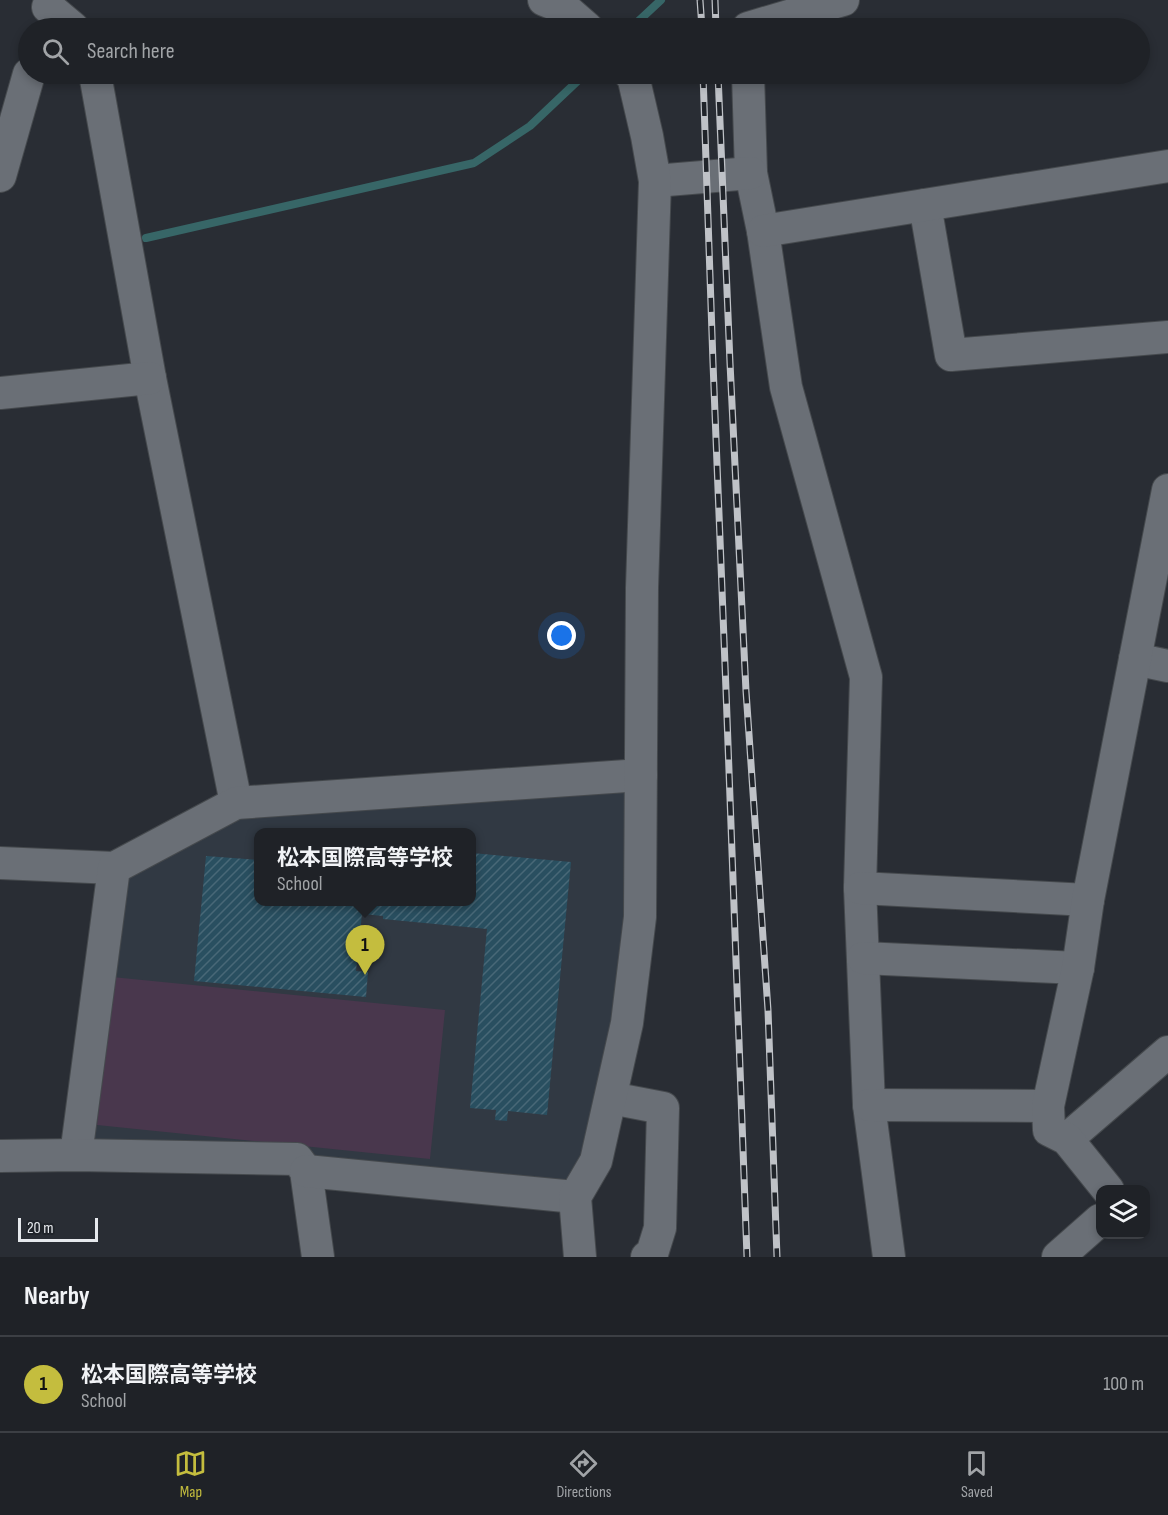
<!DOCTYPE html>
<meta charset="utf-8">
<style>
:root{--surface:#1f2227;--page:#2c2f33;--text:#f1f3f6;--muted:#a1a4a7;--line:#3c3f44;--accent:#c4bd3e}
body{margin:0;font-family:"Sofia Sans Condensed","Noto Sans JP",sans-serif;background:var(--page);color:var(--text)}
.controls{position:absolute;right:18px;bottom:18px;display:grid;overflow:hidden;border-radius:12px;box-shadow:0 3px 9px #0003}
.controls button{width:54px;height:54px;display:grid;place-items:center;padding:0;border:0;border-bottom:2px solid var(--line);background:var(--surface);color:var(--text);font:30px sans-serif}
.scale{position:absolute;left:18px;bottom:15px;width:80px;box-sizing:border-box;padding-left:6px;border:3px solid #e6e9ed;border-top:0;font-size:16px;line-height:21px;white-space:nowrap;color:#e6e9ed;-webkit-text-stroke:4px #20242a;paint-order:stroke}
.you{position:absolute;left:562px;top:636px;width:21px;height:21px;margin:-15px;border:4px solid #fff;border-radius:50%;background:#1a73e8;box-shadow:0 0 0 9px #1a73e833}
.badge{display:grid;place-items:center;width:39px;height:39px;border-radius:50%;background:var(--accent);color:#111;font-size:20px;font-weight:700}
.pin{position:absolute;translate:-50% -50px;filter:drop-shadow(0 2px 3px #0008)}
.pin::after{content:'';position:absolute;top:32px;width:21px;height:18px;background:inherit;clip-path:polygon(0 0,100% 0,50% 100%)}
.popup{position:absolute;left:254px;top:828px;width:222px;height:78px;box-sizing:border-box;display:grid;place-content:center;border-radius:12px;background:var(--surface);filter:drop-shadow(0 2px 4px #0005);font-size:20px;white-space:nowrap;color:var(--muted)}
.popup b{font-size:22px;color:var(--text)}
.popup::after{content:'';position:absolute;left:50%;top:100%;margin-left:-12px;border:12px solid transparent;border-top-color:var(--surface)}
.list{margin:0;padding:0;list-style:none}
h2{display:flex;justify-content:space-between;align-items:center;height:78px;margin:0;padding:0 24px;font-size:26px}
h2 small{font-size:20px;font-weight:400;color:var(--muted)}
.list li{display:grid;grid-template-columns:39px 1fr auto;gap:18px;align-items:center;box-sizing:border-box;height:96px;padding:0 24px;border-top:2px solid var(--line)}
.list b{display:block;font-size:22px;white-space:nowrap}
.list p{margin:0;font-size:20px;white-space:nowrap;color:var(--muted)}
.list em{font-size:20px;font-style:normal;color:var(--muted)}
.icon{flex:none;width:33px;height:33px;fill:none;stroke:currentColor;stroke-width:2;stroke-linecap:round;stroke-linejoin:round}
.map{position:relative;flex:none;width:1168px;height:1257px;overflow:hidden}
.search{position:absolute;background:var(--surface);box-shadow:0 3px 9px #0003;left:18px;right:18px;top:18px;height:66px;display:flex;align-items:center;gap:15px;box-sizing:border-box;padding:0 21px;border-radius:33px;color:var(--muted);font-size:22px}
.sheet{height:174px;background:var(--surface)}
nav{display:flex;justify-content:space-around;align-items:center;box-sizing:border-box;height:84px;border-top:2px solid var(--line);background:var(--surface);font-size:16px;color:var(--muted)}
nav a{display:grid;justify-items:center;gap:3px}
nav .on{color:var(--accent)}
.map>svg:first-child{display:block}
.built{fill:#313943;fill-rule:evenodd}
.grass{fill:#49374d}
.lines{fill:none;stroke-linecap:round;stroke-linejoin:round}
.stream{stroke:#376667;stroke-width:8}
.building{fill:url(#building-hatch)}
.minor-casing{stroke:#45494d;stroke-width:34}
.minor{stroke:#6a6f76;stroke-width:32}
.rail-casing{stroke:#bfc2c7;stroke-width:7}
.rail{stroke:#20242a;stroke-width:4.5;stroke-dasharray:14;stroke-linecap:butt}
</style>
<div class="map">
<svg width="1168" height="1257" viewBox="0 0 1168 1257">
<defs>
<pattern id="building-hatch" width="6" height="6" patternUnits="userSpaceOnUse" patternTransform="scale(1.5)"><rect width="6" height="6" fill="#294f60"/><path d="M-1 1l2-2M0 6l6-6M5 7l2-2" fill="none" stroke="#486877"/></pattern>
</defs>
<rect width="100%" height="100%" fill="#292d34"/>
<path class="built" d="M 615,783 L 628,798 L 628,931 L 615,1019 L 586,1149 L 565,1189 L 86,1144 L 122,869 L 215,815 ZM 258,832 L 472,832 L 472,902 L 258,902 Z"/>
<polygon class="grass" points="112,977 445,1010 430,1159 97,1125"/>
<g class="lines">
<g class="stream">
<polyline points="631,28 661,0"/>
<polyline points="146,238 474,163 530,126 585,74"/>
</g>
</g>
<polygon class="building" points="472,853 571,862 547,1115 508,1111 507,1121 495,1120 496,1110 470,1108 487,929 383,919 383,916 362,914 356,971 368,972 366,997 194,981 206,856 258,860 258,902 472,902"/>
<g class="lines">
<g class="minor-casing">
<g id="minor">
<polyline points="544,0 564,8 587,28"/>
<polyline points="48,7 73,28"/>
<polyline points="748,28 843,0"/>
<polyline points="95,74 150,378 236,803"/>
<polyline points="748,74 751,173 763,231 786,387 866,677 860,888 869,1105 889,1257"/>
<polyline points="0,176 29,74"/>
<polyline points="655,181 751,173"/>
<polyline points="925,205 951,355 1168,337"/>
<polyline points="763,231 1168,166"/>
<polyline points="0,393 150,378"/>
<polyline points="1135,659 1168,666"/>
<polyline points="0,863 114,868"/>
<polyline points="860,888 1088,900"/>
<polyline points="863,958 1078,968"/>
<polyline points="611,1098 663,1108 660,1228 651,1257 647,1257"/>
<polyline points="869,1105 1048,1106"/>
<polyline points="1067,1139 1168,1052"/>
<polyline points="76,1155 114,868 236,803 641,775"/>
<polyline points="0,1156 76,1155 297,1159 306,1171 318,1257"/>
<polyline points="306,1171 575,1197"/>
<polyline points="1108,1190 1067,1139 1049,1130 1048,1106 1078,968 1088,900 1168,490"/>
<polyline points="580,1257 575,1197 596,1161 627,1023 640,917 642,588 655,181 647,136 633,76 630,74"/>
<polyline points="1058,1257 1100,1220"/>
</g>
</g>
<use href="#minor" class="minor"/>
<g class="rail-casing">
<g id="rail">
<polyline points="700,0 702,28"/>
<polyline points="715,0 716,28"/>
<polyline points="703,74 713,363 726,690 747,1257"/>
<polyline points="718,74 730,363 746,691 768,1010 777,1257"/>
</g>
</g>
<use href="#rail" class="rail"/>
</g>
</svg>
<div class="controls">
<button><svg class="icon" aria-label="layers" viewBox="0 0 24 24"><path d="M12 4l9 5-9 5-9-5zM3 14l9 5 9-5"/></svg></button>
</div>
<div class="scale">20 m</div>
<div class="you"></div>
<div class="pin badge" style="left:365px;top:975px">1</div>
<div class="popup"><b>松本国際高等学校</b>School</div>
<div class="search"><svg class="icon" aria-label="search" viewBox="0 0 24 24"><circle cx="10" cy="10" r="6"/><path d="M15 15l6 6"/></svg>Search here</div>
</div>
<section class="sheet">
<h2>Nearby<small></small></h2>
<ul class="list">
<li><span class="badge">1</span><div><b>松本国際高等学校</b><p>School</p></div><em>100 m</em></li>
</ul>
</section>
<nav>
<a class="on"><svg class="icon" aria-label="map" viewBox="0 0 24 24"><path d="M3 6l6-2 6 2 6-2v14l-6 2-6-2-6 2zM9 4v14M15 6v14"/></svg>Map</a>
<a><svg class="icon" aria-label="directions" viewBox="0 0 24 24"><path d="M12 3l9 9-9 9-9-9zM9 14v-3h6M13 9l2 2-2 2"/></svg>Directions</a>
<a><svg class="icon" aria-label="saved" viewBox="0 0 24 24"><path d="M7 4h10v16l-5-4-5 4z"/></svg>Saved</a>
</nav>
